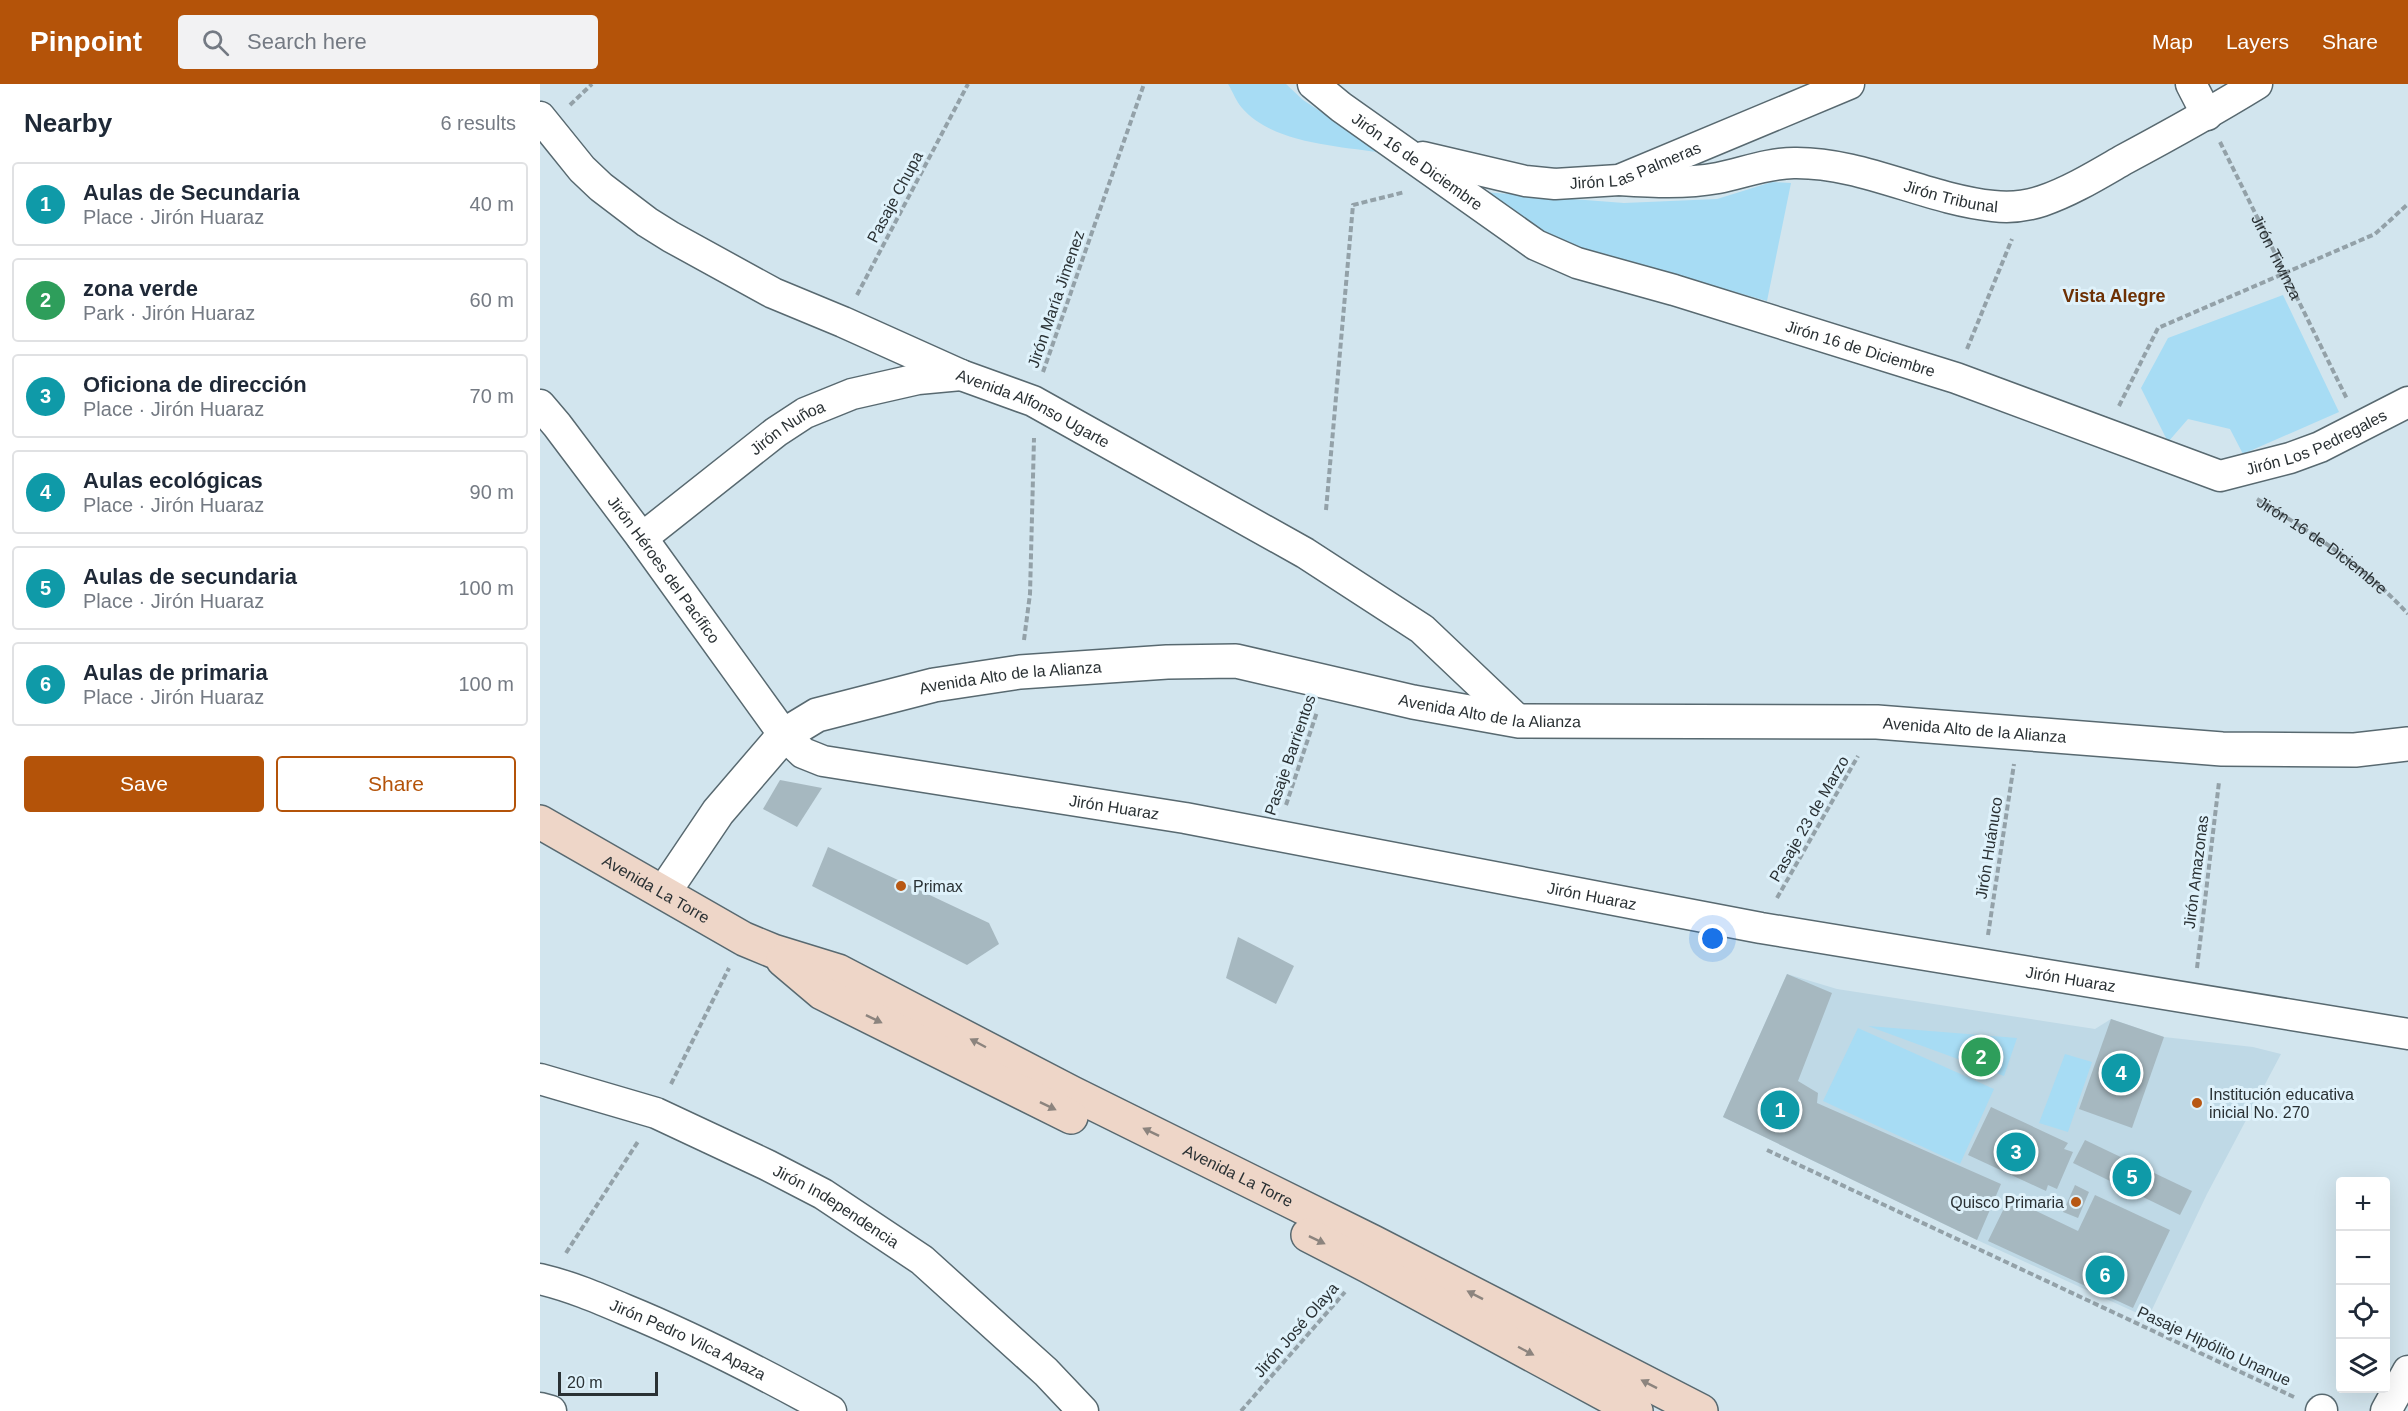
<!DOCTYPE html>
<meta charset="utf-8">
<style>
:root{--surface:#fff;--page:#f2f2f3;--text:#1f2937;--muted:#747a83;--line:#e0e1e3;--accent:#b45309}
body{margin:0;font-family:Helvetica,sans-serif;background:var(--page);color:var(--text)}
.controls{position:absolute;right:18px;bottom:18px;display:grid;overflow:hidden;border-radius:6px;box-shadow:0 6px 24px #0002}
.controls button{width:54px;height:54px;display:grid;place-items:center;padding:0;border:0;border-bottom:2px solid var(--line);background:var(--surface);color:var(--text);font:30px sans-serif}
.scale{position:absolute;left:18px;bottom:15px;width:100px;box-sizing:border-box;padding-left:6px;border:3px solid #2a3134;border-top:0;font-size:16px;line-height:21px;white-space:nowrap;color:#2a3134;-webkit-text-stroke:4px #dff2fb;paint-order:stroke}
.you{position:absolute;left:1173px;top:855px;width:21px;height:21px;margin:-15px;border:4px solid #fff;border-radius:50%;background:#1a73e8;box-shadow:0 0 0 9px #1a73e833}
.badge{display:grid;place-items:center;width:39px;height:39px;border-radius:50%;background:var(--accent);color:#fff;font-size:20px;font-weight:700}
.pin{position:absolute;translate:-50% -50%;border:3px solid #fff;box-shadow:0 2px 6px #0006}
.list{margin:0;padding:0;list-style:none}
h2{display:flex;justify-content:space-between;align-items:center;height:78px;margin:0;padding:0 24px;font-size:26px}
h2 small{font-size:20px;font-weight:400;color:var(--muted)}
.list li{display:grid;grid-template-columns:39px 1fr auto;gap:18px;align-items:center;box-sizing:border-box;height:84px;margin:0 12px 12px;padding:0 12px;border:2px solid var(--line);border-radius:6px}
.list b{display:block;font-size:22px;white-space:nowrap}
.list p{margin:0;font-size:20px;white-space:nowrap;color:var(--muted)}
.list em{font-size:20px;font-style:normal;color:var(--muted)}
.actions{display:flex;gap:12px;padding:18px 24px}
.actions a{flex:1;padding:14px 0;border:2px solid var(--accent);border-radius:6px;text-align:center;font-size:21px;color:var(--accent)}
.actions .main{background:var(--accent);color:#fff}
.icon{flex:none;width:33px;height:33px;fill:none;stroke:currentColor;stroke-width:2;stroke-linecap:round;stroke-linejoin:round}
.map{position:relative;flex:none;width:1868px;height:1327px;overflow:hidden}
header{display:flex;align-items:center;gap:36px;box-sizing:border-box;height:84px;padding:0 30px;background:var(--accent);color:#fff}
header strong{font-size:28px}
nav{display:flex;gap:33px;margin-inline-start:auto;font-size:21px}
.search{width:420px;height:54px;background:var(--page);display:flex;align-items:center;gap:15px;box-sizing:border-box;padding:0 21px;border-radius:6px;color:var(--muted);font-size:22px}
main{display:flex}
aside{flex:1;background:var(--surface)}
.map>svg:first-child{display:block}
.built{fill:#bfd9e6}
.green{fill:#a7dcf4}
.building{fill:#a6b8c0}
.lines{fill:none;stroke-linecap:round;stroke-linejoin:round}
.minor-casing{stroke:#586970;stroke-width:33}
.tertiary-casing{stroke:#586970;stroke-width:36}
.secondary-casing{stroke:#586970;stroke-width:36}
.path{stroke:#93a1a8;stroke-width:4;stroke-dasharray:6 3;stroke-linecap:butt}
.minor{stroke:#fff;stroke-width:30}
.tertiary{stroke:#fff;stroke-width:33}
.secondary{stroke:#eed6c8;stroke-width:33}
.oneway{fill:#8c847e}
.poi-dot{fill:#b85814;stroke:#dff2fb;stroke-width:2}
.labels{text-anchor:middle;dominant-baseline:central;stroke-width:6;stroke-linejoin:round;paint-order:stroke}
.street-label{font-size:16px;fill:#2a3134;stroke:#dff2fb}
.poi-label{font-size:16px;fill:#2a3134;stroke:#dff2fb;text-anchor:start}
.neighbourhood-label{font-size:18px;font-weight:bold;fill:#6d3004;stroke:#dff2fb}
</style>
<header>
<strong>Pinpoint</strong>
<div class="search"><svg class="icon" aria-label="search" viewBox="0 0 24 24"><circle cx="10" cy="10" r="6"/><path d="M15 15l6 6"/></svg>Search here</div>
<nav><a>Map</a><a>Layers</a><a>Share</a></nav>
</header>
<main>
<aside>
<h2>Nearby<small>6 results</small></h2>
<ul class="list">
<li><span class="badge" style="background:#0f9aa8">1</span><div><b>Aulas de Secundaria</b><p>Place · Jirón Huaraz</p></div><em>40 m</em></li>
<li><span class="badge" style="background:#2e9e5b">2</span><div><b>zona verde</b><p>Park · Jirón Huaraz</p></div><em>60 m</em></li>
<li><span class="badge" style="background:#0f9aa8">3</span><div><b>Oficiona de dirección</b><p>Place · Jirón Huaraz</p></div><em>70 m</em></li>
<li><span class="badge" style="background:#0f9aa8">4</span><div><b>Aulas ecológicas</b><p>Place · Jirón Huaraz</p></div><em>90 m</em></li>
<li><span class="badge" style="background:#0f9aa8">5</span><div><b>Aulas de secundaria</b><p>Place · Jirón Huaraz</p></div><em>100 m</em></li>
<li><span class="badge" style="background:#0f9aa8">6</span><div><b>Aulas de primaria</b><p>Place · Jirón Huaraz</p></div><em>100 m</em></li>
</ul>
<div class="actions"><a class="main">Save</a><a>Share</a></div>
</aside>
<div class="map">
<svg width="1868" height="1327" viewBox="0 0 1868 1327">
<rect width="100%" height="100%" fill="#d2e5ee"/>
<polygon class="built" points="1247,890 1297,905 1555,945 1571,935 1624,953 1713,963 1741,970 1667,1110 1608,1234 1437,1156 1183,1033"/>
<g class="green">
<path d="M 688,0 L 746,0 L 763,16 L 844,69 C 800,62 733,60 702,24 C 696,17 693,8 688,0 Z"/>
<polygon points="1232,98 1251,99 1227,217 1028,162 988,140 943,108 1084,119 1177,115"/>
<polygon points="1743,211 1799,328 1703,370 1690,345 1648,335 1628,358 1601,304 1628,254"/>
<polygon points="1328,942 1477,954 1464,992"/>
<polygon points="1318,944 1454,1005 1420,1080 1283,1017"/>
<polygon points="1525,970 1552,978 1528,1048 1499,1039"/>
</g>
<g class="building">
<polygon points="240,696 282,704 257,743 223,725"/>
<polygon points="288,763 449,839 459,860 427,881 272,802"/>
<polygon points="698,853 754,882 736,920 686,894"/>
<polygon points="1247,890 1292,909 1258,997 1278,1009 1277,1019 1461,1100 1437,1156 1183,1033"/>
<polygon points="1571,935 1624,953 1592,1044 1539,1025"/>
<polygon points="1451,1023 1528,1059 1524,1065 1533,1068 1517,1105 1508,1101 1506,1107 1428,1071"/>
<polygon points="1545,1056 1652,1107 1640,1131 1533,1079"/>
<polygon points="1535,1101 1549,1108 1538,1134 1523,1128"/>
<polygon points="1555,1111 1630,1146 1593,1224 1448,1157 1469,1114 1538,1147"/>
</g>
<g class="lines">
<g class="minor-casing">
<g id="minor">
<path id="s3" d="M 773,0 L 801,23 L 996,161 L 1037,179 L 1134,206 L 1416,294 L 1680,392 L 1750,374 L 1780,363 L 1868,318"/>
<polyline points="1651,0 1667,31"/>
<path id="s4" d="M 0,33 L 42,85 L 61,103 L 107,138 L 131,153 L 233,209 L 303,238 L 421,291 L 493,317 L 765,469 L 882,545 L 979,637"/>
<path id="s5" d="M 883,73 L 985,97 L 1015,100 L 1079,96 L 1309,0"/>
<path id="s6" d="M 1079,96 C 1112,98 1145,100 1178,94 C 1203,89 1228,79 1254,79 C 1322,78 1386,115 1453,122 C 1469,124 1487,122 1502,117 C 1531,107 1557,91 1583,76 C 1628,52 1673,27 1717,0"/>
<path id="s7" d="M 0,321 L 17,341 L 102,454 L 244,651 L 263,669 L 283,677 L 645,734 L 1221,844 L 1868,950"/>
<path id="s8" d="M 102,454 L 236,348 L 265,329 L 312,310 L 378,295 L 421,291"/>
<path id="s9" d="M 0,995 L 116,1029 L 227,1081 L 283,1110 L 382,1176 L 506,1288 L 543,1327"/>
<path id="s10" d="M 0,1195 C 30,1202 58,1214 86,1226 C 157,1255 224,1290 291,1327"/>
<polyline points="0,1324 11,1327"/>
<polyline points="1781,1327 1782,1326"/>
<polyline points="1846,1327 1868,1287"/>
</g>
</g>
<g class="tertiary-casing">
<g id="tertiary">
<path id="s11" d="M 124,808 L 178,728 L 244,651 L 277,631 L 394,601 L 480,588 L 627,578 L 696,577 L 873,618 L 979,637 L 1337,638 L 1682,665 L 1815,666 L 1868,660"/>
</g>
</g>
<g class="secondary-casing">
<g id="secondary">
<path id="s12" d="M 0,738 L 204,855 L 233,867 L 298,887 L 532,1009 L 833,1158 L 1161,1327"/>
<polyline points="243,876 282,909 531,1033"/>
<polyline points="768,1151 828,1182 1096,1327"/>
</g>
</g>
<g class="path">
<polyline points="30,21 52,0"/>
<path id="s1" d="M 1680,58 L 1807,315"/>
<polyline points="317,211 428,0"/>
<polyline points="1427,265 1472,155"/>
<polyline points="503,288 604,0"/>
<polyline points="1579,322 1618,244 1835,150 1868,120"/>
<path id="s2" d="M 1717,415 C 1772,449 1824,482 1868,530"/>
<polyline points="786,426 813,121 865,108"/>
<polyline points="484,556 490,510 494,354"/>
<polyline points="746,721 777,628"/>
<polyline points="1237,814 1318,672"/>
<polyline points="1448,851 1474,680"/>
<polyline points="1657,884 1679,698"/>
<polyline points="131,1000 189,884"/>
<polyline points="1227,1066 1754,1313"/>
<polyline points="26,1169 99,1056"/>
<polyline points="701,1327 805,1208"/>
</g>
<use href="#minor" class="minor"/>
<use href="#tertiary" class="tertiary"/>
<use href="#secondary" class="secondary"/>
</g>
<defs><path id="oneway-solid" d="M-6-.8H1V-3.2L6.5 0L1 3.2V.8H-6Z" transform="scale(1.5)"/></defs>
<g class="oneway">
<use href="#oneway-solid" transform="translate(334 935) rotate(26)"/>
<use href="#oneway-solid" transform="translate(438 959) rotate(-152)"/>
<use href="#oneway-solid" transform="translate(508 1022) rotate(26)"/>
<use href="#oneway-solid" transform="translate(611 1048) rotate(-154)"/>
<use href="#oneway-solid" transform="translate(777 1156) rotate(26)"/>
<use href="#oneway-solid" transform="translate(935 1211) rotate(-153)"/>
<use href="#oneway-solid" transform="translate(986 1267) rotate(28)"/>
<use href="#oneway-solid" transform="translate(1109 1300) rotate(-153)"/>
</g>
<g class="poi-dot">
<circle cx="361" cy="802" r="6"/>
<circle cx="1657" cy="1019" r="6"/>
<circle cx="1536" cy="1118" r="6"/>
</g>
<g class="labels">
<g class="street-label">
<text stroke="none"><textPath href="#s3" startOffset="130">Jirón 16 de Diciembre</textPath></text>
<text stroke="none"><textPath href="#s5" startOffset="218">Jirón Las Palmeras</textPath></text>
<text stroke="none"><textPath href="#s6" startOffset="338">Jirón Tribunal</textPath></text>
<text transform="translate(355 113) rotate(-62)">Pasaje Chupa</text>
<text stroke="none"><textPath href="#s1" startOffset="128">Jirón Tiwinza</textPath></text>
<text transform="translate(516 215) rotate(-71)">Jirón María Jimenez</text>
<text stroke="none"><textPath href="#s3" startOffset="616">Jirón 16 de Diciembre</textPath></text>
<text stroke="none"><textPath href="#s4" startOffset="580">Avenida Alfonso Ugarte</textPath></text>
<text stroke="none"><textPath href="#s8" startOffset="183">Jirón Nuñoa</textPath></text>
<text stroke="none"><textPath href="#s3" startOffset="1100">Jirón Los Pedregales</textPath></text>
<text stroke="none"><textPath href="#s2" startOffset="80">Jirón 16 de Diciembre</textPath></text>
<text stroke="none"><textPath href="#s7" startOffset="206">Jirón Héroes del Pacífico</textPath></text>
<text stroke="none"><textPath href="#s11" startOffset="434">Avenida Alto de la Alianza</textPath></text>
<text stroke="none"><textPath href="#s11" startOffset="920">Avenida Alto de la Alianza</textPath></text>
<text stroke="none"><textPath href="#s11" startOffset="1406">Avenida Alto de la Alianza</textPath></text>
<text transform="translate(750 671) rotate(-71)">Pasaje Barrientos</text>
<text stroke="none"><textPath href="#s7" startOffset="753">Jirón Huaraz</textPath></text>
<text transform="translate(1269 735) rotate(-60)">Pasaje 23 de Marzo</text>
<text transform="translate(1449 764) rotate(-81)">Jirón Huánuco</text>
<text transform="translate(1656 788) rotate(-83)">Jirón Amazonas</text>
<text stroke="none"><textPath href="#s12" startOffset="134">Avenida La Torre</textPath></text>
<text stroke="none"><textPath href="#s7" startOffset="1239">Jirón Huaraz</textPath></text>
<text stroke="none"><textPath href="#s7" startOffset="1725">Jirón Huaraz</textPath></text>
<text stroke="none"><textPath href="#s12" startOffset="784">Avenida La Torre</textPath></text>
<text stroke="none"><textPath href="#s9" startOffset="324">Jirón Independencia</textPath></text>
<text transform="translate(756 1246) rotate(-49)">Jirón José Olaya</text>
<text stroke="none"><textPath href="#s10" startOffset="160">Jirón Pedro Vilca Apaza</textPath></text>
<text transform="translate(1674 1262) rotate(25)">Pasaje Hipólito Unanue</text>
</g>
<g class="poi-label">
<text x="373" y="802">Primax</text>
<text x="1669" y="1010">Institución educativa<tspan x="1669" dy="18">inicial No. 270</tspan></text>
<text x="1524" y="1118" text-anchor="end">Quisco Primaria</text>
</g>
<g class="neighbourhood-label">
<text x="1574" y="212">Vista Alegre</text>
</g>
</g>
</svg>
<div class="controls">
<button>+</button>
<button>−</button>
<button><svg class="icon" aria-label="locate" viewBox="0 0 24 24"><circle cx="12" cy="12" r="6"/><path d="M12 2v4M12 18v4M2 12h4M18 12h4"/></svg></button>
<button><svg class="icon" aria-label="layers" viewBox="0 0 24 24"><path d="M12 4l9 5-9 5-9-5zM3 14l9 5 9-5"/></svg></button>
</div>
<div class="scale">20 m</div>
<div class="you"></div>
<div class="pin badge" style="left:1240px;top:1026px;background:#0f9aa8">1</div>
<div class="pin badge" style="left:1441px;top:973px;background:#2e9e5b">2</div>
<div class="pin badge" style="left:1476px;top:1068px;background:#0f9aa8">3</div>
<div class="pin badge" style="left:1581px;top:989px;background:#0f9aa8">4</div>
<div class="pin badge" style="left:1592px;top:1093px;background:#0f9aa8">5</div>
<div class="pin badge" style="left:1565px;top:1191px;background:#0f9aa8">6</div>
</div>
</main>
